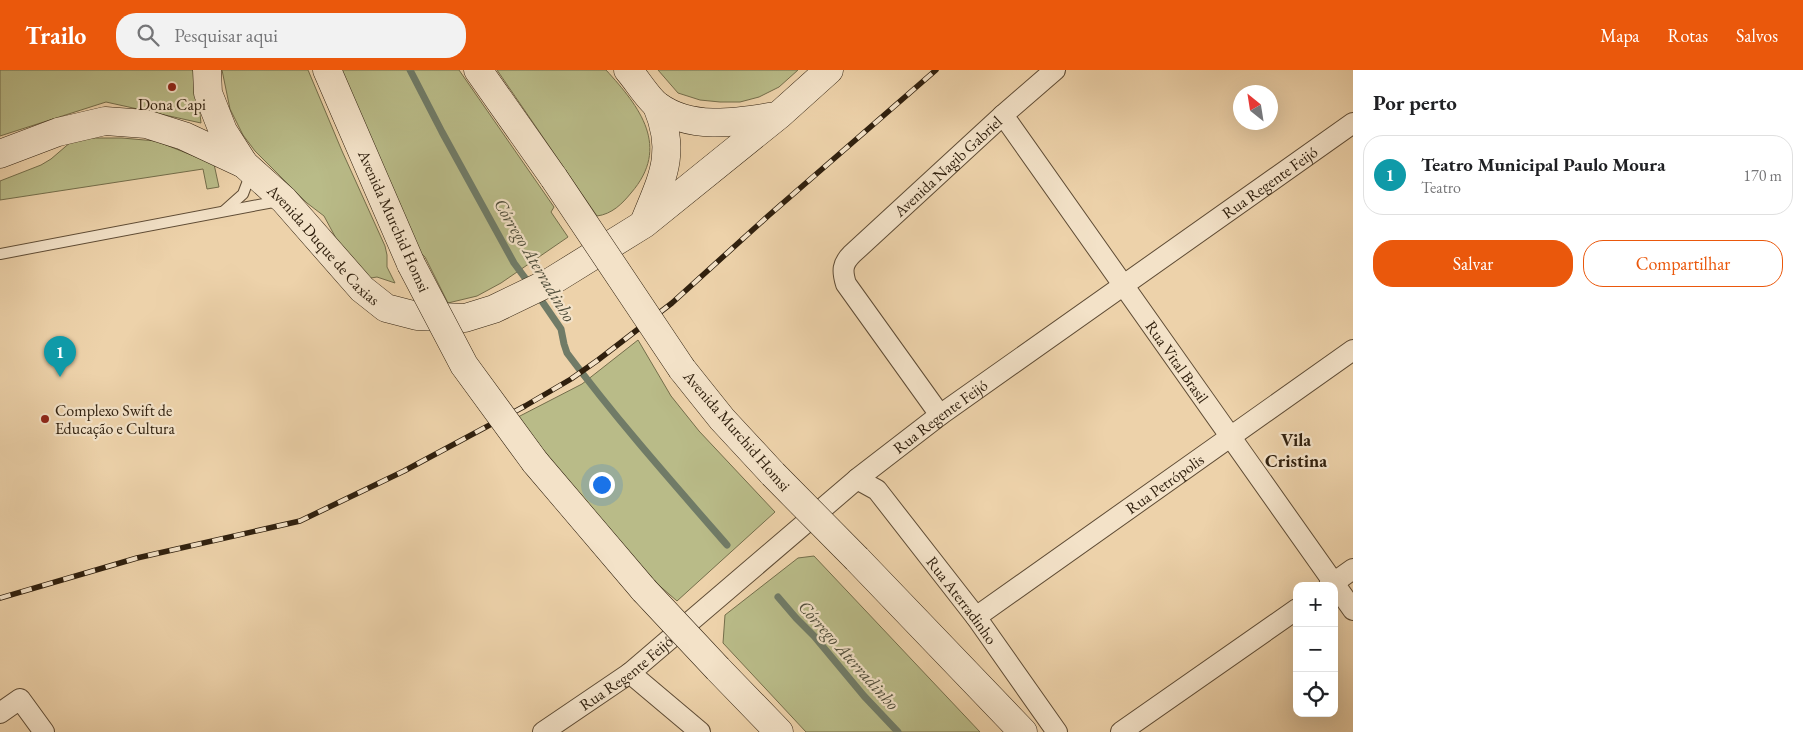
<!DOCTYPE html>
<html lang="pt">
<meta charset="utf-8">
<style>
:root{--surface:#fff;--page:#f2f2f2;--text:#202124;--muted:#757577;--line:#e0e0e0;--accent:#ea580c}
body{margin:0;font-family:"EB Garamond",serif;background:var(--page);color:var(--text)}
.controls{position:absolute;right:15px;bottom:15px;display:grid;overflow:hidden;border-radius:10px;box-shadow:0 5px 20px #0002}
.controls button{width:45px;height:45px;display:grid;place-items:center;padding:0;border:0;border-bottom:1px solid var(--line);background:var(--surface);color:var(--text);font:25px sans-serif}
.compass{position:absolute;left:1233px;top:15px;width:45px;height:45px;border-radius:50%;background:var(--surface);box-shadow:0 5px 20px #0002;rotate:330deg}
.you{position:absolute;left:601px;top:414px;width:18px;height:18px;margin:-12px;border:4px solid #fff;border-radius:50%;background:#1a73e8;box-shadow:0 0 0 8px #1a73e833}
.badge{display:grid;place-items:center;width:32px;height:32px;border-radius:50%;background:var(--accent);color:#fff;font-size:16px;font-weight:700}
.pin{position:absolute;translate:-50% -41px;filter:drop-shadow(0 1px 2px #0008)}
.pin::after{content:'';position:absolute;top:26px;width:18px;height:15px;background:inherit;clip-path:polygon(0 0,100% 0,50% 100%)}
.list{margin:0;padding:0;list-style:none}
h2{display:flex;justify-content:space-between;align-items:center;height:65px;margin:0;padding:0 20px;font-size:21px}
h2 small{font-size:16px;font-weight:400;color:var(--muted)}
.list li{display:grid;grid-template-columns:32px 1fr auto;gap:15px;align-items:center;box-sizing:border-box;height:80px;margin:0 10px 10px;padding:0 10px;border:1px solid var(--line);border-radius:20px}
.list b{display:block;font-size:19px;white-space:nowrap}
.list p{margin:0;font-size:16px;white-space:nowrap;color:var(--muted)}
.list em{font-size:16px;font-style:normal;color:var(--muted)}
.actions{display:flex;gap:10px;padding:15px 20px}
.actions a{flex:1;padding:11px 0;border:1px solid var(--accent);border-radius:20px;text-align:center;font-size:18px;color:var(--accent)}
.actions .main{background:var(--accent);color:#fff}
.icon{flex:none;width:28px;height:28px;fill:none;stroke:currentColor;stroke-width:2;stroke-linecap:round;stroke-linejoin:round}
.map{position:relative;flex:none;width:1353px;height:662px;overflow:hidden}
header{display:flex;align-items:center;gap:30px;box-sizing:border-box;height:70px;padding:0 25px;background:var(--accent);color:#fff}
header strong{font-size:24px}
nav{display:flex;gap:28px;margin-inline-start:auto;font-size:18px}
.search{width:350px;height:45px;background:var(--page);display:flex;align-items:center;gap:12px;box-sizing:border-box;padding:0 18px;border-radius:20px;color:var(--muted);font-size:19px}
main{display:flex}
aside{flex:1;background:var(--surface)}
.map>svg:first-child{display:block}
.green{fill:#b9bb88;stroke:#746e4b}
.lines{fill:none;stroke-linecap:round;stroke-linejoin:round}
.stream{stroke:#707b67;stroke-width:7}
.service-casing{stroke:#5f4c35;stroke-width:12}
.minor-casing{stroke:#5f4c35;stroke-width:22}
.secondary-casing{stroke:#30200e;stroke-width:29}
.service{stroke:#f3e2c8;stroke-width:10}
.minor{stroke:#f3e2c8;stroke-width:20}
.secondary{stroke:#f3e2c8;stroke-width:28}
.rail-casing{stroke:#30200e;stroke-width:5.5}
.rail{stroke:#f3e2c8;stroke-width:4;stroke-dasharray:11;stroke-linecap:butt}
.secondary-bridge-casing{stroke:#30200e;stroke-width:29;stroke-linecap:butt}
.secondary-bridge{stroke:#f3e2c8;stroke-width:28}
.poi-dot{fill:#8f2418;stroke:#f3e2c8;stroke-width:2}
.labels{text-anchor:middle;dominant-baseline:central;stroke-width:4.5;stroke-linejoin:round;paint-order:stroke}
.poi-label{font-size:16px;fill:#30200e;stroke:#f3e2c8}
.street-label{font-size:16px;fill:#30200e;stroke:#f3e2c8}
.water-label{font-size:18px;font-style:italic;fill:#504e3b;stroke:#f3e2c8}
.neighbourhood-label{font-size:18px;font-weight:bold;fill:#30200e;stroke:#f3e2c8}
</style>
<header>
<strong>Trailo</strong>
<div class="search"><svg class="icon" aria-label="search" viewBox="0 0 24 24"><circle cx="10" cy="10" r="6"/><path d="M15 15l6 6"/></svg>Pesquisar aqui</div>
<nav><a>Mapa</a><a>Rotas</a><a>Salvos</a></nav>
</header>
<main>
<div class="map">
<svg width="1353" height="662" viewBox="0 0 1353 662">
<rect width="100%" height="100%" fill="#edd2aa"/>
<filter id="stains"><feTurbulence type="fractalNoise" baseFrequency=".004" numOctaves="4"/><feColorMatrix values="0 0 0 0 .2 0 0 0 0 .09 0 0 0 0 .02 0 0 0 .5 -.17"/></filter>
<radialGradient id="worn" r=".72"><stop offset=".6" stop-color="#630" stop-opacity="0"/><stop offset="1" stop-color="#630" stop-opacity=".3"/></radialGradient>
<g class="green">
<polygon points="0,0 195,0 201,53 106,32 0,66"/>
<polygon points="222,0 308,0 342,81 385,176 387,185 387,197 395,213 377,207 371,208 360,199 338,172 324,146 307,133 255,81 243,65 230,39"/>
<polygon points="337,0 459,0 554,137 551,142 568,167 501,213 477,226 448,233 425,187 418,180"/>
<path d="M 497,0 L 606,0 C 640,37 671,77 631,123 C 622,134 612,144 597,146 Z"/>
<polygon points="658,0 798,0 779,17 759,27 740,32 720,32 700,30 678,23"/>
<polygon points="86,68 122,68 156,71 214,94 219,117 207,119 203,99 0,130 0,111 41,95 51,89 72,71"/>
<polygon points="638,270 671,326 699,361 775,442 677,531 639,498 575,421 518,347 582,314"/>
<polygon points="814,486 980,662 806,662 723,573 725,545 798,488"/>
</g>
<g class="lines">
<g class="stream">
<polyline points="410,0 442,62 514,193 531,216"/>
<path d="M 537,224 L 561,259 L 564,274 L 567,283 C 617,350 672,412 727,475"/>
<polyline points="778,527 796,548 814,566 864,626 898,662"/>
</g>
<g class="service-casing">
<g id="service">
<polyline points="224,141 243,124 251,103"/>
<polyline points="0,184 279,131"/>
</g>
</g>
<g class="minor-casing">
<g id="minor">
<path id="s1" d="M 1003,45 L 1353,540"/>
<path id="s2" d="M 940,345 L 846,214 C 842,201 842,194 852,184 L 1003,45 L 1055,0"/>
<path id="s3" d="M 857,409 L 877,420 L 976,547 L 1057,662"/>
<polyline points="1329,516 1353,499"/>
<path id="s4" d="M 976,547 L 1353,280"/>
<polyline points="630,603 700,662"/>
<polyline points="0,643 20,629 44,662"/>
<path id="s5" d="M 543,662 L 630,603 L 857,409 L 940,345 L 1353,53"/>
<polyline points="1121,662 1297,539"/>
</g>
</g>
<g class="secondary-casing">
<g id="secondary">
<polyline points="207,0 208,23 223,61 244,94"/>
<polyline points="327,0 411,194"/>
<polyline points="478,0 554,108"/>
<path d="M 628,0 C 637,10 648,29 658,36 C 692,61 738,52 776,46"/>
<path id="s6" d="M 0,84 L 58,62 L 105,51 L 146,54 L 184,66 L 244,94 L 284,130 L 362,219 L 386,238 L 417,246 L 465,248 L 494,239 L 552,211 L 644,154 L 779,45 L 829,0"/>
<path d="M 644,153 C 662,108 677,84 657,36"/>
<polyline points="682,299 722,349 773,404"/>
<polyline points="535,392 644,520"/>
<polyline points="857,489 1023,662"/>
<polyline points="718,599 779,662"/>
</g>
</g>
<use href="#service" class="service"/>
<use href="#minor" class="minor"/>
<use href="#secondary" class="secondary"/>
<g class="rail-casing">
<polyline id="rail" points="0,528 137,488 300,451 404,401 525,336 571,309 598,290 672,233 768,146 936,0"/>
</g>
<use href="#rail" class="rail"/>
<g class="secondary-bridge-casing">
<g id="secondary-bridge">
<polyline points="554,108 682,299"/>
<polyline points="411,194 464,295 535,392"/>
<polyline points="773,404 857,489"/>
<polyline points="644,520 718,599"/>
</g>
</g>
<use href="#secondary-bridge" class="secondary-bridge"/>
</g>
<g class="poi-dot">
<circle cx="172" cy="17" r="5"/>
<circle cx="45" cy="349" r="5"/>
</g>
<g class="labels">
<g class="poi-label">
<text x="172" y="34">Dona Capi</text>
<text x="55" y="340" text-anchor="start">Complexo Swift de<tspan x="55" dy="18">Educação e Cultura</tspan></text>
</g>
<g class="street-label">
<text stroke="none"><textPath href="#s2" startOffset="324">Avenida Nagib Gabriel</textPath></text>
<text stroke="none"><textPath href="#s5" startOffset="912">Rua Regente Feijó</textPath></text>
<text transform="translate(394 151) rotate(66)">Avenida Murchid Homsi</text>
<text stroke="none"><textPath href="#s6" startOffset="371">Avenida Duque de Caxias</textPath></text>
<text stroke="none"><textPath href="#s1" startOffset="302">Rua Vital Brasil</textPath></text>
<text stroke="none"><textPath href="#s5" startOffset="508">Rua Regente Feijó</textPath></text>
<text transform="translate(737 361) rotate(49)">Avenida Murchid Homsi</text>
<text stroke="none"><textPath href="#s4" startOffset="231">Rua Petrópolis</textPath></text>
<text stroke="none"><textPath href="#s3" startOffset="162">Rua Aterradinho</textPath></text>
<text stroke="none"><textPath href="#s5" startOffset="102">Rua Regente Feijó</textPath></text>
</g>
<g class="water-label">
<text transform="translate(535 190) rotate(59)">Córrego Aterradinho</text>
<text transform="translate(849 585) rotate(48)">Córrego Aterradinho</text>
</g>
<g class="neighbourhood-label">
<text x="1296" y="369">Vila<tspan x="1296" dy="21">Cristina</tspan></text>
</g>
</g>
<rect width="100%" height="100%" filter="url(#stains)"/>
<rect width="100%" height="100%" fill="url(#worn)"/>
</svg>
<div class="controls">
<button>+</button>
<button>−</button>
<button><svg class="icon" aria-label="locate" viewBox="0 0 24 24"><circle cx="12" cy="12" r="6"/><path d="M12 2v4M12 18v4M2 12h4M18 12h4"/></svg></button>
</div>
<svg class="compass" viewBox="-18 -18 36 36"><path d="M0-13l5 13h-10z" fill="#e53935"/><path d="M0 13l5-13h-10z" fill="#757577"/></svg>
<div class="you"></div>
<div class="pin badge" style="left:60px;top:307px;background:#0f9aa8">1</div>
</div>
<aside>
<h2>Por perto<small></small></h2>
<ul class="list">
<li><span class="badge" style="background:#0f9aa8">1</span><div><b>Teatro Municipal Paulo Moura</b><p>Teatro</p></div><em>170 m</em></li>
</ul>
<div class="actions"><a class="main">Salvar</a><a>Compartilhar</a></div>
</aside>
</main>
